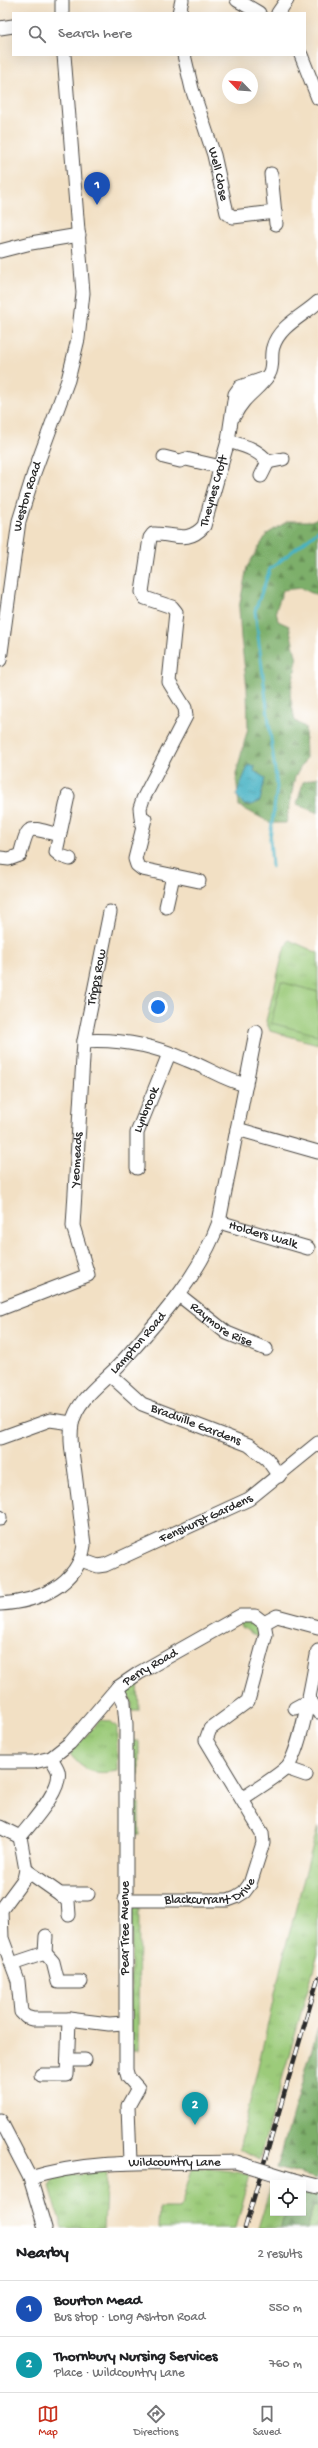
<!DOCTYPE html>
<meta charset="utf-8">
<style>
:root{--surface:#fff;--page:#f2f2f2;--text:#202124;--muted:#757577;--line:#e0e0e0;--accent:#c8321e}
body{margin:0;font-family:"Gochi Hand",sans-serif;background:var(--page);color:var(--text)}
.controls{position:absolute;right:12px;bottom:12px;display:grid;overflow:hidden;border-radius:0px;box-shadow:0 4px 16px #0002}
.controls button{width:36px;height:36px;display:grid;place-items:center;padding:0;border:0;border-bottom:1px solid var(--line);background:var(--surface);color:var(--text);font:20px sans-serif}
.compass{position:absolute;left:222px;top:68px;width:36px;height:36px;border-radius:50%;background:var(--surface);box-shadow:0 4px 16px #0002;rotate:295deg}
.you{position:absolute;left:158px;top:1007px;width:14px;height:14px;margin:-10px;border:3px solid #fff;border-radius:50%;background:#1a73e8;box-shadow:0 0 0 6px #1a73e833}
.badge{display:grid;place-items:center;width:26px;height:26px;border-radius:50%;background:var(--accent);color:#fff;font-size:13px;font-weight:700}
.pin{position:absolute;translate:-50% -33px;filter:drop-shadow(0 1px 2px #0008)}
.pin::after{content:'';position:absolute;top:21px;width:14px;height:12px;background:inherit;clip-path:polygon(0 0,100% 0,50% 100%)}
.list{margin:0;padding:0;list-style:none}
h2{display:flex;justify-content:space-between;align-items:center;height:52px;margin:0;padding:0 16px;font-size:17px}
h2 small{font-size:13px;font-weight:400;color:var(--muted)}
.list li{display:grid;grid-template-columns:26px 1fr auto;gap:12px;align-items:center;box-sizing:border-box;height:56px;padding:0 16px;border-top:1px solid var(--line)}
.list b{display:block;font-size:15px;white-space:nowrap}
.list p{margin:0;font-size:13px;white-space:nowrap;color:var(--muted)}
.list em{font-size:13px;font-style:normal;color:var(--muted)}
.icon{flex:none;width:22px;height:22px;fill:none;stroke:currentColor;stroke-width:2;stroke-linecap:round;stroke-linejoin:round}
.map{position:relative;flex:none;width:318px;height:2228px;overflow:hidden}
.search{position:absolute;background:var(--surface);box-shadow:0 4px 16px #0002;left:12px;right:12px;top:12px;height:44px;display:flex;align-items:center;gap:10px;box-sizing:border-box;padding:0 14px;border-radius:0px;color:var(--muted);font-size:15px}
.sheet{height:164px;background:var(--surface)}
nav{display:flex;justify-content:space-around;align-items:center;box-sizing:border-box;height:56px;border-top:1px solid var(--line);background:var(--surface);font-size:11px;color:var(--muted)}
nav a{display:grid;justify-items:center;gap:2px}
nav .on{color:var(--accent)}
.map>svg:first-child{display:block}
.grass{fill:url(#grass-tufts);stroke:#647b52}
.forest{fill:url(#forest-firs);stroke:#546d4a}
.garden{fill:#9ccb7a;stroke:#647b52}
.water{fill:url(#water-ripples);stroke:#386e78}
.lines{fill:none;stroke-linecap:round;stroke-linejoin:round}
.stream{stroke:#46b2c4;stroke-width:3}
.minor-casing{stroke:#494642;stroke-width:15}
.minor{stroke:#fff;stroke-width:13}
.rail-casing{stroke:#2b2b2b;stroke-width:4.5}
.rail{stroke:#fff;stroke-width:3;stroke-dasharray:9;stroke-linecap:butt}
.minor-bridge-casing{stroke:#494642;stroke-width:15;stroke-linecap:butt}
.minor-bridge{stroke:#fff;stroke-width:13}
.labels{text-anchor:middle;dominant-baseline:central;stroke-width:3;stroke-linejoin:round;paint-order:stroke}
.street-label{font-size:13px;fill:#2b2b2b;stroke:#fff}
</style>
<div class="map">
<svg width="318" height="2228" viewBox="0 0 318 2228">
<defs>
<pattern id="grass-tufts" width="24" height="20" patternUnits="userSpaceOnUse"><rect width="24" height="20" fill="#9ccb7a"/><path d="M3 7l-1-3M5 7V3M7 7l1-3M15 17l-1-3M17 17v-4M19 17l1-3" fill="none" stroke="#87ae6a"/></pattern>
<pattern id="forest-firs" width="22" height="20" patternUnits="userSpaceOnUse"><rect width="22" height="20" fill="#7daf6a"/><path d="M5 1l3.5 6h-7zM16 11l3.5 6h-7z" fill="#678f57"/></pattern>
<pattern id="water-ripples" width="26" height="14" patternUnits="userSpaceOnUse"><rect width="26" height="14" fill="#46b2c4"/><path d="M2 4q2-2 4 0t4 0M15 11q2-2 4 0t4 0" fill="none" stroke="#3b919f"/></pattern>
</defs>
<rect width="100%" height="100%" fill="#fff"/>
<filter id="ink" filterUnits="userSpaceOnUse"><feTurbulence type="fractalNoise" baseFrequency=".025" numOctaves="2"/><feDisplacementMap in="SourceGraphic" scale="8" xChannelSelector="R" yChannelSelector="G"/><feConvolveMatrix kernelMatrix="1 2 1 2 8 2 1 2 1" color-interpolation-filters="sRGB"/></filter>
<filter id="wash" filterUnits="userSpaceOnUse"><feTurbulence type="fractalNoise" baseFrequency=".012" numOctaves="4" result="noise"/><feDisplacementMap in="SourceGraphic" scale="16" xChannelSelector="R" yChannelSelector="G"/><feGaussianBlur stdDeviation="0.9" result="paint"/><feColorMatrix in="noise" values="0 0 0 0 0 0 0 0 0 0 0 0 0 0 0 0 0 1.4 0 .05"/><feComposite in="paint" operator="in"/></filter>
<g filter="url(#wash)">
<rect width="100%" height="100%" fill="#f2e0c4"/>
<g class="grass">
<polygon points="289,940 318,953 318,1044 270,1031 266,1021 283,953"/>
<polygon points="243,1622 249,1622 258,1626 260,1639 242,1627 240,1625"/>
<polygon points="138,1680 139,1711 132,1711 132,1702 126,1691 129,1685"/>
<path d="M 100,1720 L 110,1721 L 117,1727 L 117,1771 C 95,1775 84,1772 70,1754 Z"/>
<rect x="131" y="1741" width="8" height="33"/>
<polygon points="130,1803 139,1803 139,1835 131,1835"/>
<polygon points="318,1826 318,1954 259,2160 239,2149 286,1945"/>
<polygon points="139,1906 138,2050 130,2050 132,1909"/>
<polygon points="193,2167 231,2171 250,2175 236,2228 159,2228 160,2208 180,2208"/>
<polygon points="103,2171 107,2173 104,2228 62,2228 50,2186 58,2176"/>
<polygon points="273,2179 287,2183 273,2183 273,2213 285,2213 281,2228 258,2228"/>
<polygon points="318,2206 318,2228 306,2228 313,2207"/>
</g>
<g class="forest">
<polygon points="318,518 318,596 301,588 283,590 276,610 278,621 289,626 297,660 290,695 295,721 305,727 306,758 295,777 286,823 271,823 239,806 236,774 248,728 247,688 241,638 239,608 247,567 267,534 288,521 311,521"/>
<polygon points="318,777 318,813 297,804 303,782"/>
<polygon points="318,2028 318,2179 277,2168"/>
<polygon points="303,2187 318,2190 318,2206 313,2207 306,2228 281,2228 285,2213 303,2213"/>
</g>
<polygon class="garden" points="281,982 318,992 318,1035 271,1023"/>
<polygon class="water" points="249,764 255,767 254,771 265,778 260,801 251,805 244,805 236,795"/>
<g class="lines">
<polyline class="stream" points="272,867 270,838 277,787 255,611 270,569 318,531"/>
</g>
</g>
<g filter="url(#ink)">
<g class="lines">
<g class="minor-casing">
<g id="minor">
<polyline points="237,0 259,13"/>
<polyline points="62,13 62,0"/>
<polyline points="179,13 182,0"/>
<polyline points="278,13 287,0"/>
<polyline points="0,28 13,26"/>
<path id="s1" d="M 184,55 L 192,89 L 214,155 L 227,213 L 233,217 L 275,212"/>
<polyline points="301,55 318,98"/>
<polyline points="271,174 276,224"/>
<polyline points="0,251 31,243 79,235"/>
<path d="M 234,416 C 245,394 258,391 269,374 C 274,366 270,356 273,347 C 279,326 303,316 318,302"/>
<path d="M 228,441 C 244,446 256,448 268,462 L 261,476"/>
<polyline points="164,457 180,461 186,459 221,467"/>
<polyline points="268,462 283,459"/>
<path id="s2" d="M 0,660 L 19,521 L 34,473 L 68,380 L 78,339 L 83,293 L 64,55"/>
<polyline points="68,796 56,852 61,856 70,859"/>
<polyline points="145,819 135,859 137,865 142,869 199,881"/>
<path id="s3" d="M 142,826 L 140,808 L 143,799 L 186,716 L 185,708 L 169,682 L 176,612 L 172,607 L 145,598 L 142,592 L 150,538 L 153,534 C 174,533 187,545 204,526 L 228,441 L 235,394 L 240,387 L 266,378"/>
<path d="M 0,858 L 9,859 L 20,855 C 29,823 26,827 59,835"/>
<polyline points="166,907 173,876"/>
<path d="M 84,1041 C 118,1039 155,1046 187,1060 C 208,1068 224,1080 246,1085"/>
<polyline points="237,1129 318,1152"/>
<path id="s4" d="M 137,1168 L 137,1133 L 169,1054"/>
<path id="s5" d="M 219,1222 L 308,1248"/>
<path id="s6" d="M 179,1295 L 227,1333 L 266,1349"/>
<path id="s7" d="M 0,1309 L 88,1275 L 73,1226 L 84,1041 L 110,912"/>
<path id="s8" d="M 110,1375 L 142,1404 L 249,1445 L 267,1459 L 279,1476"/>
<polyline points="0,1438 50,1420 72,1423"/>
<polyline points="0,1517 0,1519"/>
<path id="s9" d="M 81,1560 L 98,1566 L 105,1565 L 249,1499 L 318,1443"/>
<path id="s10" d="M 0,1604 C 37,1602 79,1585 84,1545 C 81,1521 78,1497 75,1473 C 73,1457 69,1440 72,1424 C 77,1398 104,1382 121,1363 C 159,1320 199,1277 219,1222 L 256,1032"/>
<polyline points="264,1623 277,1616 318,1627"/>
<polyline points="117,1688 124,1702 126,1724 126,2070 128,2077 138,2088 128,2106 130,2162"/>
<polyline points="295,1708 310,1700 318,1712"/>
<path d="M 51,1758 C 53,1762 57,1767 58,1771 C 63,1789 31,1823 20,1837 L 26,1870 L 24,1879 L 1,1910 L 2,1938 L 18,1981 L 21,2012 L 26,2017 L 33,2019 L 69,2019 L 109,2024 L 124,2023"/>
<path id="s11" d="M 0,1762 L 34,1762 L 51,1758 L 70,1743 L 117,1688 L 139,1673 L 240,1616 L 255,1616 L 264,1623"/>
<polyline points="286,1768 306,1775"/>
<path d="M 242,1799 C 256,1789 272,1780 285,1769 C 301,1756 313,1673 318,1651"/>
<polyline points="0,1827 20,1837"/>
<polyline points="26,1870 60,1894 88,1894"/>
<polyline points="60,1894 68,1901 69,1915"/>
<path id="s12" d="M 125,1900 L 228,1900 L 236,1897 L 244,1892 L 250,1884 L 263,1843 L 262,1833 L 206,1740 L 210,1729 L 248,1701 L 266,1634 L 264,1623"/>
<polyline points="45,1953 46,1936"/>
<polyline points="12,1964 45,1953 53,1962 58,1982 81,1982"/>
<polyline points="68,2060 85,2060"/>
<polyline points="41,2075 67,2075 69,2019"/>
<polyline points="0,2120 30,2178 45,2228"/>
<path id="s13" d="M 30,2178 C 97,2157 167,2164 236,2162"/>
<polyline points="294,2180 318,2186"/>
</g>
</g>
<use href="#minor" class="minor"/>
<g class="rail-casing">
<polyline id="rail" points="245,2228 318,1978"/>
</g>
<use href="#rail" class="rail"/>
<g class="minor-bridge-casing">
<polyline id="minor-bridge" points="236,2162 294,2180"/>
</g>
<use href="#minor-bridge" class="minor-bridge"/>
</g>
</g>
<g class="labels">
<g class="street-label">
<text stroke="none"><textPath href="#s1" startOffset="124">Well Close</textPath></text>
<text stroke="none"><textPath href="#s3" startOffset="422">Theynes Croft</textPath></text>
<text stroke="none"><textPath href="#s2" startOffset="166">Weston Road</textPath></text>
<text stroke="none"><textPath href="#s7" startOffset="396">Tripps Row</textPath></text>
<text stroke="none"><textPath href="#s4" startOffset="60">Lynbrook</textPath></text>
<text stroke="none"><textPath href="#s7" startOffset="212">Yeomeads</textPath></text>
<text stroke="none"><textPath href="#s5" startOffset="46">Holders Walk</textPath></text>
<text stroke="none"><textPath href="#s6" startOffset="52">Raymore Rise</textPath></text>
<text stroke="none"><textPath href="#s10" startOffset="339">Lampton Road</textPath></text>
<text stroke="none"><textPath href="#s8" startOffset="101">Bradville Gardens</textPath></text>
<text stroke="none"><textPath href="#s9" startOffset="136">Fenshurst Gardens</textPath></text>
<text stroke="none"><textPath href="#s11" startOffset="187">Perry Road</textPath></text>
<text stroke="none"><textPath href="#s12" startOffset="88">Blackcurrant Drive</textPath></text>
<text transform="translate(125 1928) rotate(-90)">Pear Tree Avenue</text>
<text stroke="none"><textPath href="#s13" startOffset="146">Wildcountry Lane</textPath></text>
</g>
</g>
</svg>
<div class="controls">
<button><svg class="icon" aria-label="locate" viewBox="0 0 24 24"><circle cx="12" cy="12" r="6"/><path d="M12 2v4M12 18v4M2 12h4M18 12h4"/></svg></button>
</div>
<svg class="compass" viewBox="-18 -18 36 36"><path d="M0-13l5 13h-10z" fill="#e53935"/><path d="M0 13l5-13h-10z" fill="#757577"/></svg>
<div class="you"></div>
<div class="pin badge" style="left:97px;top:205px;background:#1a4fb4">1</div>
<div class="pin badge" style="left:195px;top:2125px;background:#0f9aa8">2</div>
<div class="search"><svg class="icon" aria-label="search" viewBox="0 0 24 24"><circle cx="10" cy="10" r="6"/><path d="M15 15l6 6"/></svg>Search here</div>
</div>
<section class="sheet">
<h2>Nearby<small>2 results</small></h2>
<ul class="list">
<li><span class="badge" style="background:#1a4fb4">1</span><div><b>Bourton Mead</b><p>Bus stop · Long Ashton Road</p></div><em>550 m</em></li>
<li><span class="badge" style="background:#0f9aa8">2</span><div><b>Thornbury Nursing Services</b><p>Place · Wildcountry Lane</p></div><em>760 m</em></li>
</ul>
</section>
<nav>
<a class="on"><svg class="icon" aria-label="map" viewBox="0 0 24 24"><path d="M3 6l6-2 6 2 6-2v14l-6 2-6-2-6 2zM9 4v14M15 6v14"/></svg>Map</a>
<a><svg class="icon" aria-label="directions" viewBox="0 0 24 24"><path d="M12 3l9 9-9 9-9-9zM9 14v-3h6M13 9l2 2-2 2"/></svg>Directions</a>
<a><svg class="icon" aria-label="saved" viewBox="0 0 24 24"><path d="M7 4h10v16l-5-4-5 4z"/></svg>Saved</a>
</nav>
